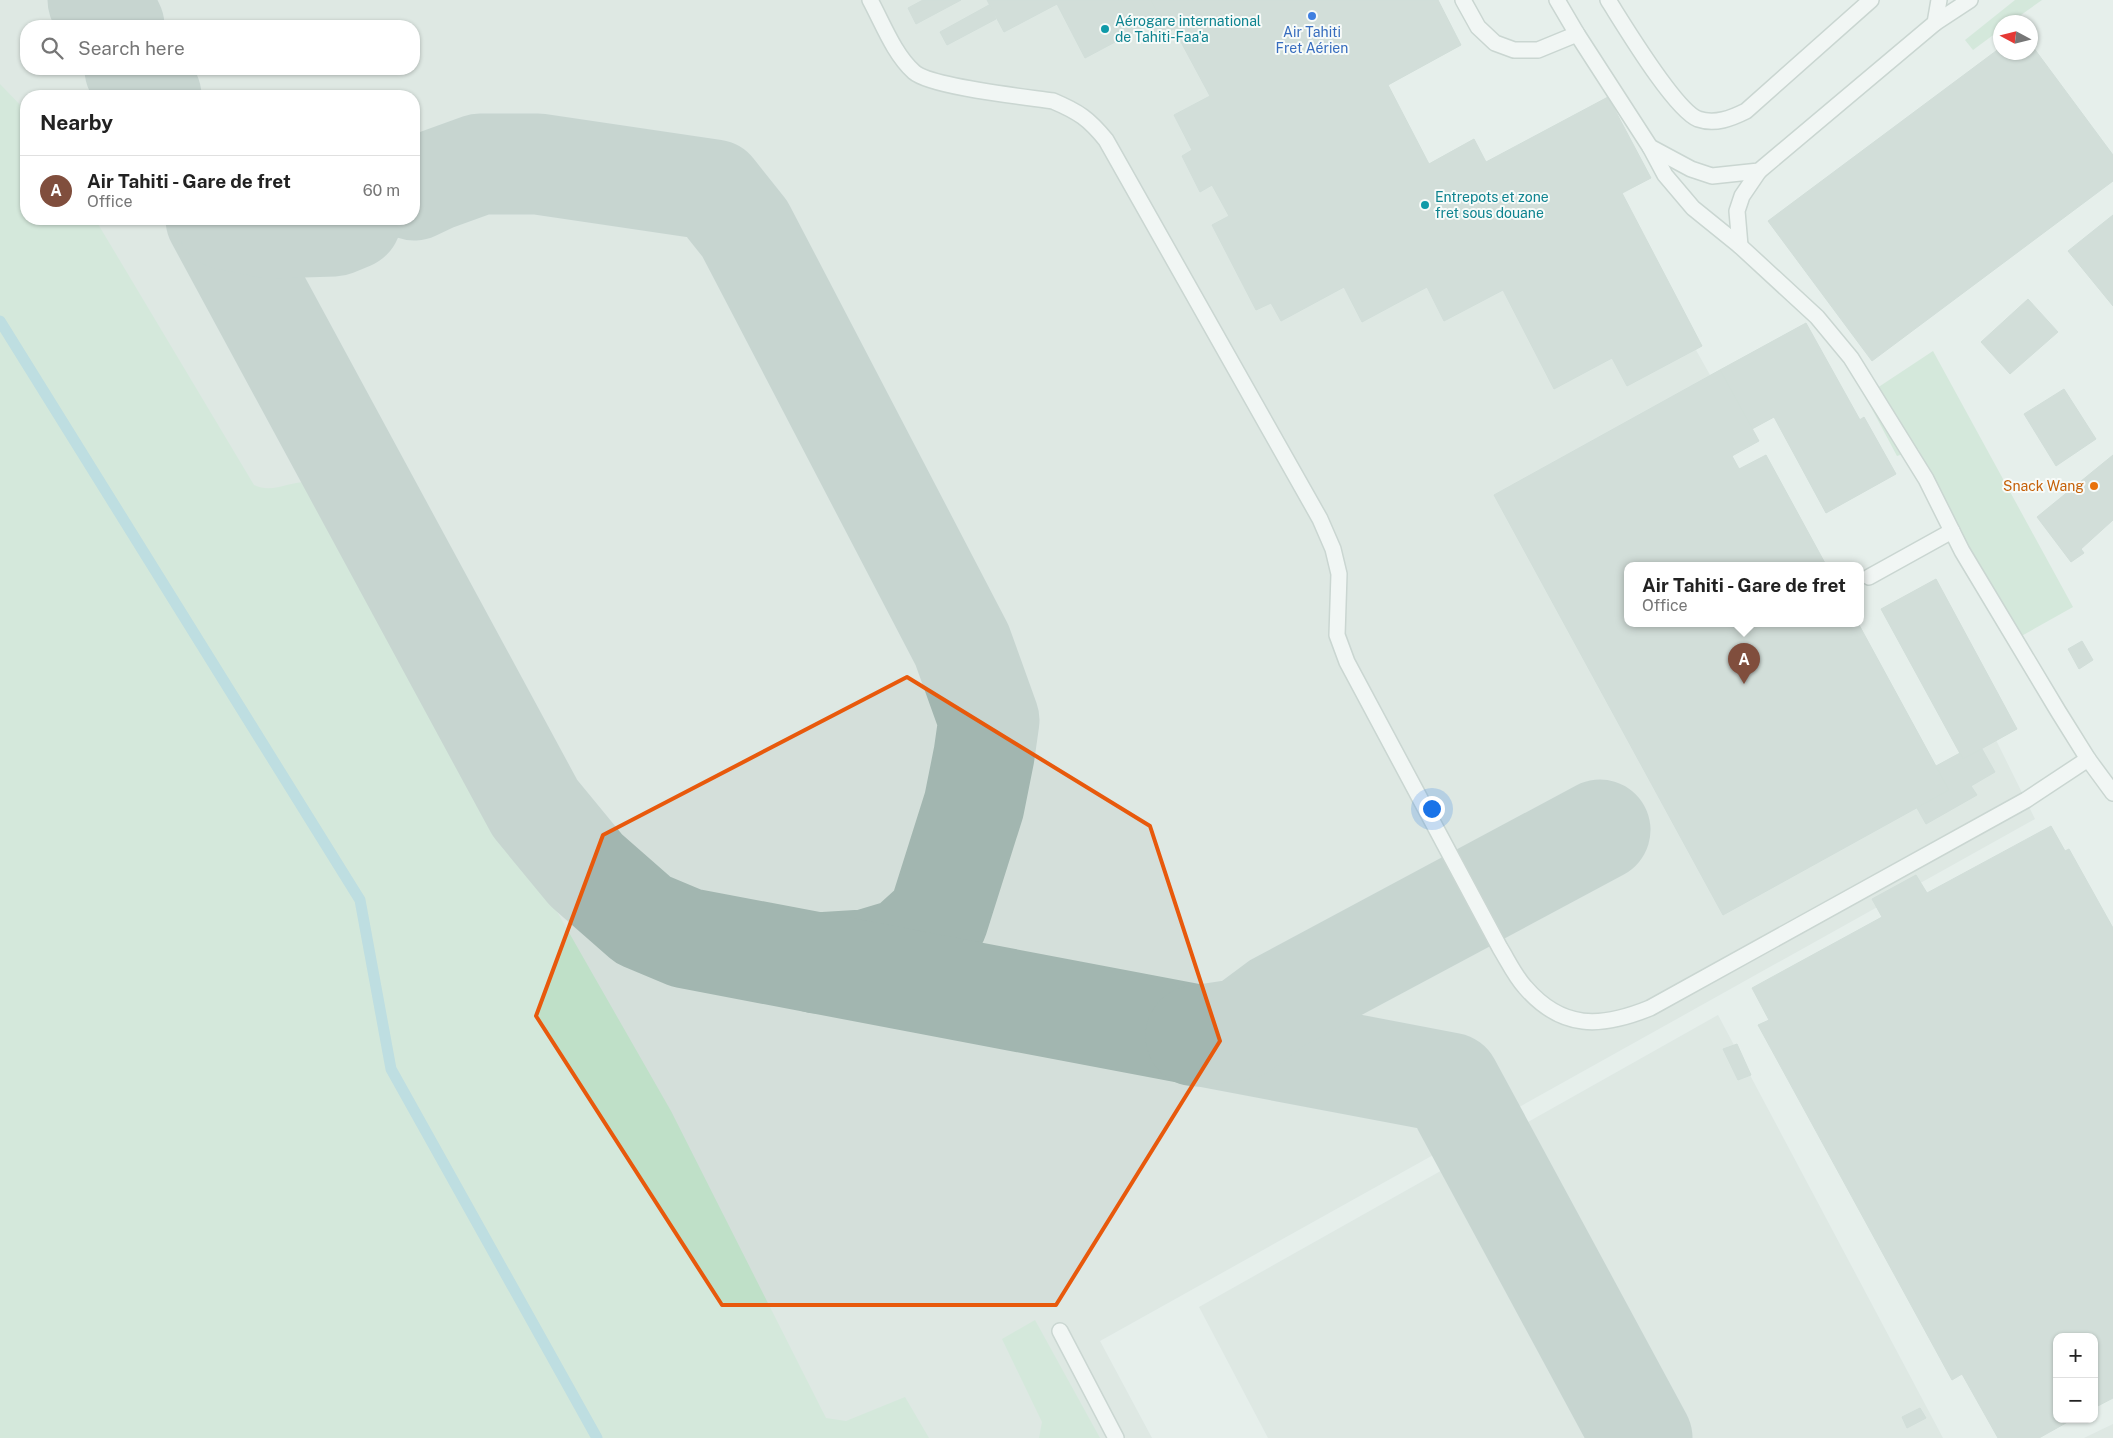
<!DOCTYPE html>
<meta charset="utf-8">
<style>
:root{--surface:#fff;--page:#f6f6f6;--text:#222;--muted:#767676;--line:#e0e0e0;--accent:#804e3d}
body{margin:0;font-family:"Public Sans",sans-serif;background:var(--page);color:var(--text)}
.controls{position:absolute;right:15px;bottom:15px;display:grid;overflow:hidden;border-radius:10px;box-shadow:0 1px 4px #0004}
.controls button{width:45px;height:45px;display:grid;place-items:center;padding:0;border:0;border-bottom:1px solid var(--line);background:var(--surface);color:var(--text);font:25px sans-serif}
.compass{position:absolute;left:1993px;top:15px;width:45px;height:45px;border-radius:50%;background:var(--surface);box-shadow:0 1px 4px #0004;rotate:277deg}
.you{position:absolute;left:1431px;top:808px;width:18px;height:18px;margin:-12px;border:4px solid #fff;border-radius:50%;background:#1a73e8;box-shadow:0 0 0 8px #1a73e833}
.badge{display:grid;place-items:center;width:32px;height:32px;border-radius:50%;background:var(--accent);color:#fff;font-size:16px;font-weight:700}
.pin{position:absolute;translate:-50% -41px;filter:drop-shadow(0 1px 2px #0008)}
.pin::after{content:'';position:absolute;top:26px;width:18px;height:15px;background:inherit;clip-path:polygon(0 0,100% 0,50% 100%)}
.popup{position:absolute;left:1624px;top:562px;width:240px;height:65px;box-sizing:border-box;display:grid;place-content:center;border-radius:10px;background:var(--surface);filter:drop-shadow(0 1px 4px #0005);font-size:16px;white-space:nowrap;color:var(--muted)}
.popup b{font-size:19px;color:var(--text)}
.popup::after{content:'';position:absolute;left:50%;top:100%;margin-left:-10px;border:10px solid transparent;border-top-color:var(--surface)}
.list{margin:0;padding:0;list-style:none}
h2{display:flex;justify-content:space-between;align-items:center;height:65px;margin:0;padding:0 20px;font-size:21px}
h2 small{font-size:16px;font-weight:400;color:var(--muted)}
.list li{display:grid;grid-template-columns:32px 1fr auto;gap:15px;align-items:center;box-sizing:border-box;height:70px;padding:0 20px;border-top:1px solid var(--line)}
.list b{display:block;font-size:19px;white-space:nowrap}
.list p{margin:0;font-size:16px;white-space:nowrap;color:var(--muted)}
.list em{font-size:16px;font-style:normal;color:var(--muted)}
.icon{flex:none;width:28px;height:28px;fill:none;stroke:currentColor;stroke-width:2;stroke-linecap:round;stroke-linejoin:round}
.map{position:relative;flex:none;width:2113px;height:1438px;overflow:hidden}
.search{position:absolute;background:var(--surface);box-shadow:0 1px 4px #0004;left:20px;top:20px;width:400px;height:55px;display:flex;align-items:center;gap:12px;box-sizing:border-box;padding:0 18px;border-radius:20px;color:var(--muted);font-size:19px}
.panel{position:absolute;background:var(--surface);box-shadow:0 1px 4px #0004;left:20px;top:90px;width:400px;height:135px;border-radius:20px}
.map>svg:first-child{display:block}
.built{fill:#d4dfda;fill-rule:evenodd}
.green{fill:#bfe0c8}
.lines{fill:none;stroke-linecap:round;stroke-linejoin:round}
.stream{stroke:#8ec9d4;stroke-width:11}
.taxiway{stroke:#a2b6b0;stroke-width:101}
.building{fill:#bbcac4;stroke:#b8c9c2}
.minor-casing{stroke:#a8b8b2;stroke-width:18}
.minor{stroke:#fff;stroke-width:15}
.marked{fill:none;stroke:#e8590c;stroke-width:4;stroke-linejoin:round}
.shop-dot{fill:#3f7fe0;stroke:#f7fbf9;stroke-width:2}
.culture-dot{fill:#0f9aa8;stroke:#f7fbf9;stroke-width:2}
.food-dot{fill:#e8710a;stroke:#f7fbf9;stroke-width:2}
.labels{text-anchor:middle;dominant-baseline:central;stroke-width:4;stroke-linejoin:round;paint-order:stroke}
.culture-label{font-size:14px;fill:#0d838f;stroke:#f7fbf9;text-anchor:start}
.shop-label{font-size:14px;fill:#366cbe;stroke:#f7fbf9}
.food-label{font-size:14px;fill:#c56008;stroke:#f7fbf9;text-anchor:end}
</style>
<div class="map">
<svg width="2113" height="1438" viewBox="0 0 2113 1438">
<rect width="100%" height="100%" fill="#e6efeb"/>
<g class="built">
<path d="M 0,0 L 1438,0 L 1461,45 L 1388,85 L 1428,164 L 1474,139 L 1486,162 L 1608,97 L 1651,178 L 1622,194 L 1702,346 L 1696,350 L 1710,375 L 1806,323 L 1859,419 L 1864,417 L 1896,474 L 1826,513 L 1774,417 L 1752,429 L 1732,456 L 1740,469 L 1766,455 L 1826,565 L 1628,565 L 1628,623 L 1858,623 L 1936,766 L 1960,753 L 1881,609 L 1936,579 L 2017,729 L 1996,740 L 2035,819 L 1100,1341 L 1152,1438 L 0,1438 ZM 26,26 L 414,26 L 414,69 L 26,69 ZM 26,96 L 414,96 L 414,219 L 26,219 Z"/>
<polygon points="1718,1015 1943,1438 1268,1438 1199,1307"/>
<polygon points="2113,1424 2113,1438 2084,1438"/>
</g>
<g class="green">
<polygon points="2015,0 2042,0 2011,22 2000,22 2000,30 1973,50 1965,40"/>
<path d="M 0,84 L 26,111 L 26,219 L 95,219 L 254,485 C 273,494 289,481 308,482 L 316,490 L 671,1111 L 826,1418 L 846,1421 L 905,1397 L 929,1438 L 0,1438 Z"/>
<polygon points="1933,351 2073,607 2016,639 1918,449 1897,456 1865,396"/>
<polygon points="1035,1320 1100,1438 1039,1438 1042,1422 1002,1339"/>
</g>
<g class="lines">
<polyline class="stream" points="0,321 360,900 391,1069 597,1438"/>
<g class="taxiway">
<polyline points="98,0 105,8 114,26"/>
<polyline points="135,69 151,96"/>
<polyline points="414,190 433,181 480,164 538,164 714,190 745,229 962,645 989,720 984,755 974,805 938,919 906,948 866,960 817,963"/>
<polyline points="216,219 535,808 586,870 643,920 686,938 1450,1083 1642,1438"/>
<polyline points="226,219 270,228 334,226 351,219"/>
<polyline points="1196,1036 1242,1029 1277,1003 1600,830"/>
</g>
</g>
<g class="building">
<polygon points="923,0 961,0 916,24 908,8"/>
<polygon points="987,0 1151,0 1156,10 1143,17 1147,25 1085,58 1057,4 1004,32"/>
<polygon points="1151,0 1438,0 1461,45 1388,85 1429,164 1474,139 1486,162 1608,97 1651,178 1622,193 1702,346 1627,386 1612,358 1554,389 1503,290 1444,321 1427,287 1362,322 1344,287 1281,321 1271,303 1256,310 1212,225 1229,216 1212,185 1200,192 1182,156 1192,150 1174,115 1210,96 1174,29 1154,39 1143,17 1156,10"/>
<polygon points="989,5 996,19 947,45 940,32"/>
<polygon points="2030,43 2113,155 2113,181 1872,361 1768,221 2000,48 2000,52 2030,52"/>
<polygon points="2113,215 2113,306 2068,251"/>
<polygon points="2028,299 2058,332 2010,374 1981,342"/>
<polygon points="1806,323 1860,420 1864,417 1896,474 1826,513 1774,417 1752,429 1720,370"/>
<polygon points="1720,370 1759,441 1732,456 1739,469 1766,455 1826,565 1628,565 1628,623 1858,623 1949,790 1723,915 1494,495"/>
<polygon points="2064,389 2096,439 2056,466 2024,414"/>
<polygon points="2113,455 2113,520 2081,549 2084,553 2071,562 2037,517"/>
<polygon points="1936,579 2017,729 1963,759 1881,609"/>
<polygon points="2082,641 2093,660 2079,669 2068,649"/>
<polygon points="1982,749 1995,772 1971,786 1977,795 1926,824 1917,808 1949,790 1936,766 1960,753 1963,759"/>
<polygon points="2051,826 2065,851 2069,849 2113,928 2113,1398 2094,1408 2094,1337 2057,1337 2057,1419 2073,1419 2039,1438 1998,1438 1962,1374 1952,1380 1758,1025 1769,1020 1752,988 1882,917 1872,899 1916,875 1927,893"/>
<polygon points="1737,1044 1751,1075 1738,1080 1723,1049"/>
<polygon points="1920,1408 1926,1418 1907,1428 1902,1417"/>
</g>
<g class="lines">
<g class="minor-casing">
<g id="minor">
<path d="M 870,0 C 883,24 894,54 914,72 C 931,87 1026,97 1053,101 C 1079,112 1089,119 1106,140 L 1320,519 L 1333,549 L 1339,574 L 1337,635 L 1347,662 L 1500,948 C 1508,961 1515,976 1525,987 C 1562,1030 1601,1028 1650,1008 L 2026,800 L 2088,759"/>
<polyline points="1463,0 1478,27 1495,43 1514,50 1538,50 1577,34"/>
<polyline points="1557,0 1577,34 1650,147 1691,169 1712,176 1759,171 1935,23 1939,0"/>
<path d="M 1608,0 C 1624,25 1674,109 1698,119 C 1715,125 1732,118 1746,111 L 1871,0"/>
<polyline points="1935,23 1970,0"/>
<polyline points="1650,147 1665,175 1693,208 1740,246 1817,317 1851,358 1926,479 1962,551 2058,711 2088,759 2113,793"/>
<polyline points="1740,246 1737,211 1742,196 1759,171"/>
<polyline points="1869,577 1952,531"/>
<polyline points="1060,1331 1116,1438"/>
</g>
</g>
<use href="#minor" class="minor"/>
</g>
<path d="M0 0H2113V1438H0ZM 907,677 L 1150,826 L 1220,1041 L 1056,1305 L 722,1305 L 536,1016 L 603,835 Z" fill="#e6efeb" fill-opacity=".55" fill-rule="evenodd"/>
<path class="marked" d="M 907,677 L 1150,826 L 1220,1041 L 1056,1305 L 722,1305 L 536,1016 L 603,835 Z"/>
<circle class="shop-dot" cx="1312" cy="16" r="5"/>
<g class="culture-dot">
<circle cx="1105" cy="29" r="5"/>
<circle cx="1425" cy="205" r="5"/>
</g>
<circle class="food-dot" cx="2094" cy="486" r="5"/>
<g class="labels">
<g class="culture-label">
<text x="1115" y="21">Aérogare international<tspan x="1115" dy="16">de Tahiti-Faa'a</tspan></text>
<text x="1435" y="197">Entrepots et zone<tspan x="1435" dy="16">fret sous douane</tspan></text>
</g>
<g class="shop-label">
<text x="1312" y="32">Air Tahiti<tspan x="1312" dy="16">Fret Aérien</tspan></text>
</g>
<g class="food-label">
<text x="2084" y="486">Snack Wang</text>
</g>
</g>
</svg>
<div class="controls">
<button>+</button>
<button>−</button>
</div>
<svg class="compass" viewBox="-18 -18 36 36"><path d="M0-13l5 13h-10z" fill="#e53935"/><path d="M0 13l5-13h-10z" fill="#767676"/></svg>
<div class="you"></div>
<div class="pin badge" style="left:1744px;top:684px">A</div>
<div class="popup"><b>Air Tahiti - Gare de fret</b>Office</div>
<div class="search"><svg class="icon" aria-label="search" viewBox="0 0 24 24"><circle cx="10" cy="10" r="6"/><path d="M15 15l6 6"/></svg>Search here</div>
<section class="panel">
<h2>Nearby<small></small></h2>
<ul class="list">
<li><span class="badge">A</span><div><b>Air Tahiti - Gare de fret</b><p>Office</p></div><em>60 m</em></li>
</ul>
</section>
</div>
